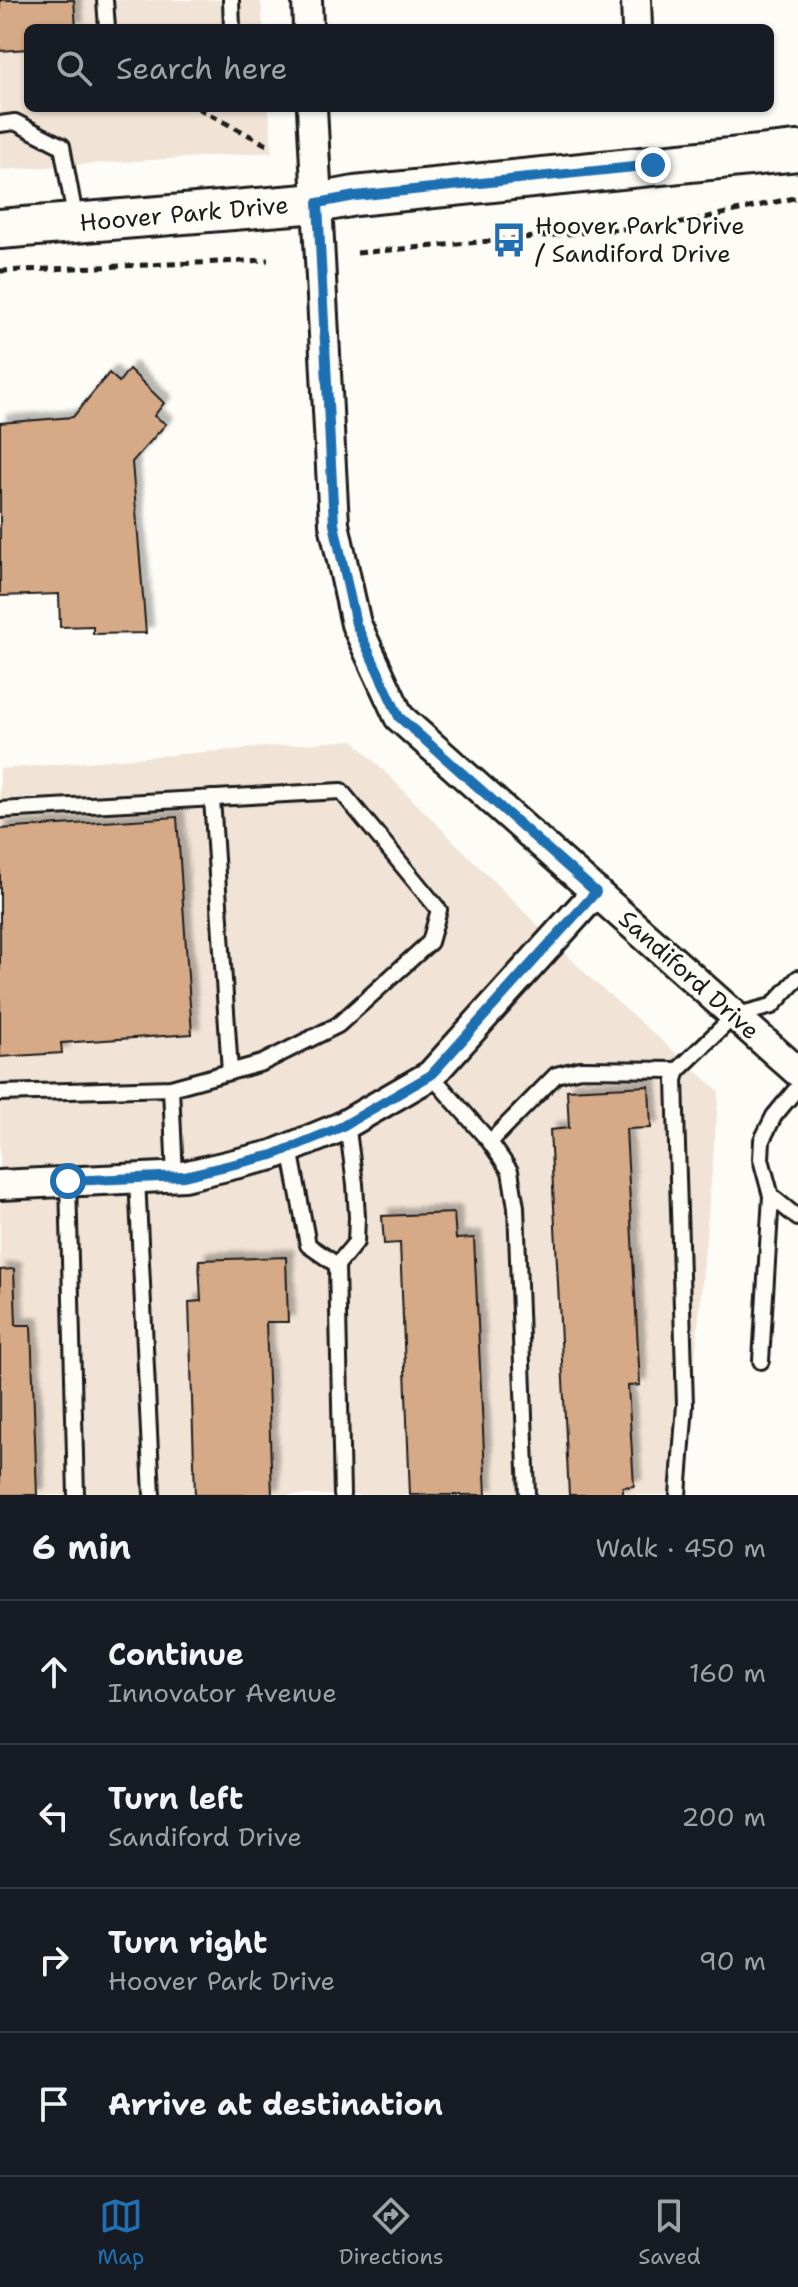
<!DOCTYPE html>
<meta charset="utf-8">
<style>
:root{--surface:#171b24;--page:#20242c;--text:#f1f3f6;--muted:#9ea1a6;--line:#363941;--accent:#1f6fb2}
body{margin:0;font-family:"Shantell Sans",sans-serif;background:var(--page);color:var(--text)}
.stop{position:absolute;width:24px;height:24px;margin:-18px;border:6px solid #1f6fb2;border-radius:50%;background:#fff}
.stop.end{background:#1f6fb2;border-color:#fff;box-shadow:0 2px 8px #0008}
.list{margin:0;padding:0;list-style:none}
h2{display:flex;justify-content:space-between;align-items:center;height:104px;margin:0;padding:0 32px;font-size:34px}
h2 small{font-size:26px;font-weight:400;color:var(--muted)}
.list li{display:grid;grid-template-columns:52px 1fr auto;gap:24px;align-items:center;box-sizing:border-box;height:144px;padding:0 32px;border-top:2px solid var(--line)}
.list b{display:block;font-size:30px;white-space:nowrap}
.list p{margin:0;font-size:26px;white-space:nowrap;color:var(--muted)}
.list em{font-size:26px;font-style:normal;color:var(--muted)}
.icon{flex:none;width:44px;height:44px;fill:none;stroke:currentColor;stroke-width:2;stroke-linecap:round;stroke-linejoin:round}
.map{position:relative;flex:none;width:798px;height:1495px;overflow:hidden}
.search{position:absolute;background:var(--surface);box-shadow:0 2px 6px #0004;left:24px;right:24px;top:24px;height:88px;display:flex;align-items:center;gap:20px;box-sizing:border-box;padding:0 28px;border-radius:12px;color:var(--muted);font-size:30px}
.sheet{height:680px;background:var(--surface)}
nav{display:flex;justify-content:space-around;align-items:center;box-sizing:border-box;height:112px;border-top:2px solid var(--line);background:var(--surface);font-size:22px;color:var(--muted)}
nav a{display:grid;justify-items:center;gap:4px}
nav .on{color:var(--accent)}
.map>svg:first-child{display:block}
.built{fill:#f1e3d5}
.building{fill:#d6aa87;stroke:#1c1c1c;stroke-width:2;filter:url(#shadow)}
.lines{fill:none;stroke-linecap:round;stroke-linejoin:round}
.lane-casing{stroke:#1c1c1c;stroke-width:20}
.street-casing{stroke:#1c1c1c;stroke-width:34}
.secondary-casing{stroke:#1c1c1c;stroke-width:44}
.path{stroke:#1c1c1c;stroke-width:5;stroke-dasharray:8 6;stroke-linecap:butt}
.lane{stroke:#fdfcf7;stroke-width:14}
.street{stroke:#fdfcf7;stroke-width:28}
.secondary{stroke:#fdfcf7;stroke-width:38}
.route{stroke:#1f6fb2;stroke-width:10}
.labels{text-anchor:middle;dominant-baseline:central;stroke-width:6;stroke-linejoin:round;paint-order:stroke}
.street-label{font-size:24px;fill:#1c1c1c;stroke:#fdfcf7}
.poi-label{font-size:24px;fill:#1c1c1c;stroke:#fdfcf7;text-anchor:start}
</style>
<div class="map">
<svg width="798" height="1495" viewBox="0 0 798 1495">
<defs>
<filter id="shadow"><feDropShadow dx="7" dy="-7" stdDeviation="2" flood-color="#0004"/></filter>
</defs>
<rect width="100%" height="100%" fill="#fdfcf7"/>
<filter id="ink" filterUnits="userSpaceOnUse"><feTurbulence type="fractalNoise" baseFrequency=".0125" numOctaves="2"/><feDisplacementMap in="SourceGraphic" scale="16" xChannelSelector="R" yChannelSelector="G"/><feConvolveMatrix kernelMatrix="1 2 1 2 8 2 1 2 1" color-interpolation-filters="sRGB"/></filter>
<g filter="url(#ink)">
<g class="built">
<polygon points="0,0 261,0 263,28 28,28 28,108 269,108 272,152 0,170"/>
<polygon points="353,740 590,978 719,1091 683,1495 0,1495 0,769"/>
</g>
<g class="building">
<polygon points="0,0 74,0 76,28 28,28 28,49 0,51"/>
<polygon points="129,369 164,403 154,416 166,424 132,462 146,633 93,634 93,626 60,627 59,594 0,596 0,423 73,417 109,373 119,382"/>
<polygon points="177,817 192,1034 61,1043 62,1053 0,1057 0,829"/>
<polygon points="649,1086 651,1128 626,1129 640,1385 628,1386 634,1486 623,1487 623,1495 569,1495 550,1130 569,1128 567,1090"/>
<polygon points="454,1213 456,1239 474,1238 486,1495 410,1495 400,1243 384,1244 382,1216"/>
<polygon points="286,1257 288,1322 266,1322 272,1495 195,1495 189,1302 201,1301 199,1260"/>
<polygon points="14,1269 16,1325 31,1325 37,1495 0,1495 0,1270"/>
</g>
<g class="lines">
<g class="lane-casing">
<g id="lane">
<polyline points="105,0 107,28"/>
<polyline points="231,0 232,28"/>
<polyline points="0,124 15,122 62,146 76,222"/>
<polyline points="212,798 230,1072"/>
<polyline points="0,810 341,791 439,910 430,942 338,1025 262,1063 171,1088 0,1093"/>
<polyline points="431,1075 490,1142 510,1171 516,1207 527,1495"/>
<polyline points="171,1088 175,1177"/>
<polyline points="490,1142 556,1075 580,1069 678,1070"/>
<polyline points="290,1148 308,1245 337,1265"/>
<polyline points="137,1178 152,1495"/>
<polyline points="68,1181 76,1495"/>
<polyline points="771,1196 798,1218"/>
<polyline points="761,1361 771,1196 761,1159 762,1140 774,1116 798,1087"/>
<polyline points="342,1495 337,1265 356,1242 357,1217 355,1184 347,1123"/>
<polyline points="678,1495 685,1405 675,1080 678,1070 734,1016 772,1006 798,978"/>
</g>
</g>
<g class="street-casing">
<g id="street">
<polyline points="307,0 308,28"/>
<polyline points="636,0 637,28"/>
<polyline points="312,108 334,524 356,624 399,717 798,1072"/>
<polyline points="0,1185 184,1176 273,1155 341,1127 431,1075 596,892"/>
</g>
</g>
<g class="secondary-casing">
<polyline id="secondary" points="0,229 318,203 355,196 798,151"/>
</g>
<g class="path">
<polyline points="198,108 271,147"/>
<polyline points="357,253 677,224 798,197"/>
<polyline points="0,271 268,260"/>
</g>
<use href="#lane" class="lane"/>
<use href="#street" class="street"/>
<use href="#secondary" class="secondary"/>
</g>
</g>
<g class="lines" filter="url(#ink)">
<polyline class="route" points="68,1181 184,1176 273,1155 341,1127 431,1075 596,892 399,717 356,624 334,524 318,203 355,196 653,165"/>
</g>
<defs>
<g id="bus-bare" transform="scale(2.76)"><path d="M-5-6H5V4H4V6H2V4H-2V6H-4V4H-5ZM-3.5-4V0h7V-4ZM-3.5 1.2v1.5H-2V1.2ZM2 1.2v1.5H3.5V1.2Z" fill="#1f6fb2" stroke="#fdfcf7" stroke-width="2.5" paint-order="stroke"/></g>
</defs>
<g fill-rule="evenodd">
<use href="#bus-bare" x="509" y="240"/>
</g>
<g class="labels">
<g class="street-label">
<text transform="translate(184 214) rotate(-5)">Hoover Park Drive</text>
<text transform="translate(689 975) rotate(42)">Sandiford Drive</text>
</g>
<g class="poi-label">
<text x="535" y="226">Hoover Park Drive<tspan x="535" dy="28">/ Sandiford Drive</tspan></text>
</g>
</g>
</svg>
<div class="stop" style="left:68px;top:1181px"></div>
<div class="stop end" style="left:653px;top:165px"></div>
<div class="search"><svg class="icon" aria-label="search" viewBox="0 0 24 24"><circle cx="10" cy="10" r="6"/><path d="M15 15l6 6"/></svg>Search here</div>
</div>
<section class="sheet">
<h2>6 min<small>Walk · 450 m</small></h2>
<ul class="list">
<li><svg class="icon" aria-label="ahead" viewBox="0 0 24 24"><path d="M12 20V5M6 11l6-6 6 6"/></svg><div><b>Continue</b><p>Innovator Avenue</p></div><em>160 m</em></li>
<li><svg class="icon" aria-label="left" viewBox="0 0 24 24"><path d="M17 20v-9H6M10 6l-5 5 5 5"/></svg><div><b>Turn left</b><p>Sandiford Drive</p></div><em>200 m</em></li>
<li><svg class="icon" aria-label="right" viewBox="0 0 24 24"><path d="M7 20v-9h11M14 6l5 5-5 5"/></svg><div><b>Turn right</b><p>Hoover Park Drive</p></div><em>90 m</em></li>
<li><svg class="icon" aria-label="arrive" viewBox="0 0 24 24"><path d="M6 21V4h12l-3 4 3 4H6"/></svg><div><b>Arrive at destination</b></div></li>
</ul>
</section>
<nav>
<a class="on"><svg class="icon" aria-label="map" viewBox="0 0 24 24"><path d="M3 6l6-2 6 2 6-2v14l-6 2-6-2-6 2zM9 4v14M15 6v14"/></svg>Map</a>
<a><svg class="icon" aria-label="directions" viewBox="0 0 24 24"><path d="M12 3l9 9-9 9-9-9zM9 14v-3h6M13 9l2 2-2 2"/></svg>Directions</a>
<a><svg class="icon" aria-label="saved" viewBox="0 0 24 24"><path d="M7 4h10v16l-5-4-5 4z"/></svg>Saved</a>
</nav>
